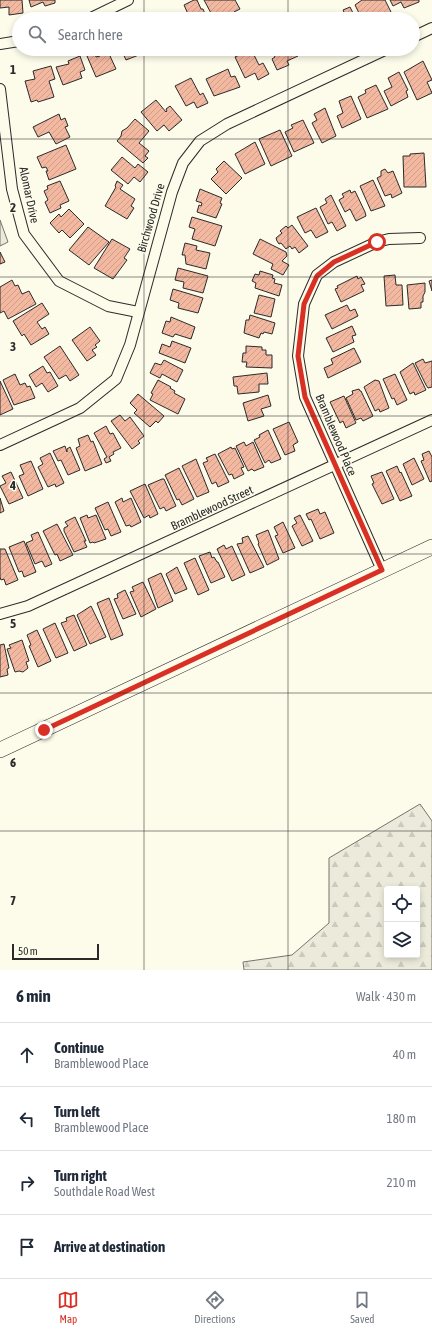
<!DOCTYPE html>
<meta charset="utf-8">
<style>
:root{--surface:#fff;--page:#f2f2f3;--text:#1f2937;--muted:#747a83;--line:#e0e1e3;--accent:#d93025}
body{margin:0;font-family:"Asap Condensed",sans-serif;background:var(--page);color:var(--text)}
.controls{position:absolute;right:12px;bottom:12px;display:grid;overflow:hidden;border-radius:4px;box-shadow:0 2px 6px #0003}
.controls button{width:36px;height:36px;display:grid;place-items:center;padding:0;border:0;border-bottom:1px solid var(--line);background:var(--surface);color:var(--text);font:20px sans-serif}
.scale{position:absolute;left:12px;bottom:10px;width:87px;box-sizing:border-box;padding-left:4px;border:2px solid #2b2b2b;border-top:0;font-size:11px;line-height:14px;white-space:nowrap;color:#2b2b2b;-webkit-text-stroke:3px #fdfbea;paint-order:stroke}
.stop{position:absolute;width:12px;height:12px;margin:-9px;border:3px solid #d93025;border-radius:50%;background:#fff}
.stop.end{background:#d93025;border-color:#fff;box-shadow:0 1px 4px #0008}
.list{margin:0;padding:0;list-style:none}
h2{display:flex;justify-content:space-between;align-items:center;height:52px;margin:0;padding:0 16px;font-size:17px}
h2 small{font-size:13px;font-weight:400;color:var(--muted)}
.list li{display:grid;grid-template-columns:26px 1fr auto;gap:12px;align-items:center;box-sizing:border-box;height:64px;padding:0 16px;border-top:1px solid var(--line)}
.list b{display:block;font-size:15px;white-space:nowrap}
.list p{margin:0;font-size:13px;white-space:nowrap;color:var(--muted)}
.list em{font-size:13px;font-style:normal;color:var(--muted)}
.icon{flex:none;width:22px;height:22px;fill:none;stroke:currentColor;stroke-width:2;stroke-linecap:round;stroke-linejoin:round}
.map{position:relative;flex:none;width:432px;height:970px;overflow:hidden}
.search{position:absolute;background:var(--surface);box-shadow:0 2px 6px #0003;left:12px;right:12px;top:12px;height:44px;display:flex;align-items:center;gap:10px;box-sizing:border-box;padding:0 14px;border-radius:22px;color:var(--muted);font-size:15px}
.sheet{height:308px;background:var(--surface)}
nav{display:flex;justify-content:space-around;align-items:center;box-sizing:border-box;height:56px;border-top:1px solid var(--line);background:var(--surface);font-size:11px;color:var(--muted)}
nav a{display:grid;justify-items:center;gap:2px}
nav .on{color:var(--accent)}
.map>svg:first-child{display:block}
.grass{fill:url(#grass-tufts);stroke:#74746e}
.forest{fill:url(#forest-firs);stroke:#74746e;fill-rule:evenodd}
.building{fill:url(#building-hatch);stroke:#2b2b2b}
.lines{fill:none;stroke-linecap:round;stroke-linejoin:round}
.minor-casing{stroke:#2b2b2b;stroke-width:12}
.secondary-casing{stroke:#2b2b2b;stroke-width:16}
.minor{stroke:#fdfbea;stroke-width:10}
.secondary{stroke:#fdfbea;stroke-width:15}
.route{stroke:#d93025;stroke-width:5}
.grid{fill:none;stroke:#2b2b2b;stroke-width:1;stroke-opacity:0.55}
.labels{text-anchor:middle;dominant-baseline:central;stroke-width:3;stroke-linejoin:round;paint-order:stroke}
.street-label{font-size:12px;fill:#2b2b2b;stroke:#fdfbea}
.grid-label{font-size:13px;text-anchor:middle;font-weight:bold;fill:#2b2b2b;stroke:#fdfbea;stroke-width:3;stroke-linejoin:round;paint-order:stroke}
</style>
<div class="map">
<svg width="432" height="970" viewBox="0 0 432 970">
<defs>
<pattern id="grass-tufts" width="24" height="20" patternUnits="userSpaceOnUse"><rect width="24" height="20" fill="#ecebdb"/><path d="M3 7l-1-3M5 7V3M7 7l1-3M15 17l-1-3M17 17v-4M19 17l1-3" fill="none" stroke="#cbcabc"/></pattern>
<pattern id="forest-firs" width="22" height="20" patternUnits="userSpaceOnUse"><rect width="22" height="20" fill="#ecebdb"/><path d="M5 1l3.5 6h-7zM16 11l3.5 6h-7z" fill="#cbcabc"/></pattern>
<pattern id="building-hatch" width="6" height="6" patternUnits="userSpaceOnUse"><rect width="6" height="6" fill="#f2b8a0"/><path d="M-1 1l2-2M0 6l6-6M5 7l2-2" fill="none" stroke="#d09e8a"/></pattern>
</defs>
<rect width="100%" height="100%" fill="#fdfbea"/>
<polygon class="grass" points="0,220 8,242 0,246"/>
<path class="forest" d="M 420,804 L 432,821 L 432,970 L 244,970 L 243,962 L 292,955 L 329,923 L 329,858 ZM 387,889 L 417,889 L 417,955 L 387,955 Z"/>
<g class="building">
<polygon points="0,0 22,0 23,13 9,15 9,7 0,8"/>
<polygon points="29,0 55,0 55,3 45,6 43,2 31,7"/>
<polygon points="194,0 197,0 201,9 203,9 207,19 180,19 188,14 184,5"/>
<polygon points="204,0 235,0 240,9 234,12 236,15 227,19 219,19 216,13 212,15"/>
<polygon points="362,0 385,0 392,14 385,19 362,19 355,5"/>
<polygon points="390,0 419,0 419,2 404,8 401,2 393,6"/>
<polygon points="350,7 356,19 329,19 344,12 343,10"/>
<polygon points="169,13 172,19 157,19"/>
<polygon points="308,14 310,18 317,15 319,19 301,19 300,18"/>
<polygon points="97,49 113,49 115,54 110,56 116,69 96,77 87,56 95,53 96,57 100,56"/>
<polygon points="121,49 148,49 149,51 126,60"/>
<polygon points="169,49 179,49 171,53"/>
<polygon points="251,49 259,65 263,63 269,74 258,80 255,73 245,78 235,57"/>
<polygon points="271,49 295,49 298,56 287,61 289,65 277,70 272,59 275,57"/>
<polygon points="80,56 85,70 80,72 82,78 63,85 56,67 69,64 68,61"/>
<polygon points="423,61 432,80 427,82 432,93 417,100 404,72"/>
<polygon points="51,66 55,79 49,81 54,97 38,102 37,100 31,102 25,81 35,79 33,71"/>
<polygon points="228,69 231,77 235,76 240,87 214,96 206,79"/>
<polygon points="399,72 408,90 406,91 408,97 391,106 384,91 392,87 388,78"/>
<polygon points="191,78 200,95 203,93 208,103 197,108 194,102 186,106 175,86"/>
<polygon points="376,85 388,109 367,118 358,97 366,93 365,90"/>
<polygon points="351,96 361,119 342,128 337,116 343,113 339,101"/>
<polygon points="156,100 166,112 167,111 166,109 170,106 182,120 169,131 164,125 157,131 141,112"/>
<polygon points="325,108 336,136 322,143 312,123 317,120 314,114"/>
<polygon points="59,114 61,120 65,118 68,126 65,127 70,137 56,144 49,132 38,137 33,127"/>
<polygon points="135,119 149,131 139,143 149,151 145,156 148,158 143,163 117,141 121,136 122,131 127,128"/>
<polygon points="303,120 314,143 294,152 285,132 293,128 291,125"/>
<polygon points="280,130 292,156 271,166 259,139"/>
<polygon points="255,142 265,164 245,174 235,154"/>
<polygon points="66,145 76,169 49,180 46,171 48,171 46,167 42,168 37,157"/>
<polygon points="424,153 426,187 404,187 403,156 410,156 410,154"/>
<polygon points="122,157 135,168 138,164 148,172 140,182 134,177 128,184 111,170"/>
<polygon points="224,161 242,178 226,194 211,179 218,172 216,169"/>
<polygon points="385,169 388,173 393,171 402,193 392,198 391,194 385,196 377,178 381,176 381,171"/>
<polygon points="373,180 385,206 371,211 360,186"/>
<polygon points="60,181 69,201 60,205 61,208 50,213 45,202 48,200 44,191 48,189 47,186"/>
<polygon points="117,181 123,185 120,189 135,199 131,206 134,208 127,219 105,206 116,187 115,186"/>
<polygon points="200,189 222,198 220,203 222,204 216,218 197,212 199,205 201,206 202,203 196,201"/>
<polygon points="350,190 351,193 355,191 365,212 366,216 356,221 350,209 345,212 339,200 344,197 342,194"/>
<polygon points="331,195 346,226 337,231 332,222 328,224 320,207 327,203 325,199"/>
<polygon points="316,208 328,232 316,238 311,230 305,233 297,217"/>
<polygon points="69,209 84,224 70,238 62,230 59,233 50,223 59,214 61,217"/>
<polygon points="192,217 222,226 215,246 192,239 195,229 189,227"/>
<polygon points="292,225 308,246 299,253 295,247 292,249 290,246 286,249 281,243 279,244 277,241 276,238 282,233 280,231 286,226 288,228"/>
<polygon points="88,227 109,242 89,265 69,250"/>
<polygon points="112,239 130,249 124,258 127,260 113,279 94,268"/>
<polygon points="260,239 286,252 287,256 282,261 289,265 283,275 271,269 273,264 253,254"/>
<polygon points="185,243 197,246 196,250 210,253 206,269 186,264 185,255 182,255"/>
<polygon points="0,252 5,262 0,264"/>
<polygon points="178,268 208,276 203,293 183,288 184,282 175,280"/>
<polygon points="260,271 273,275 272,278 275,279 274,283 282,285 279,296 255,288 256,283 252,281 255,274 259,275"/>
<polygon points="395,275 396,285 402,285 403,305 386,306 384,276"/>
<polygon points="357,276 358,279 361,277 365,284 361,285 364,291 341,302 335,289 338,288 337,286"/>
<polygon points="12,280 15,286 18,285 22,294 29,291 36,304 8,319 4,311 0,313 0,287"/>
<polygon points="432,280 432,291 429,281"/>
<polygon points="425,283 425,292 423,296 423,302 421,302 421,308 409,309 407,285"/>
<polygon points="173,289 203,298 198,313 178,308 179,303 170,300"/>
<polygon points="259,295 275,299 271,317 254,313"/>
<polygon points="42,303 49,314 37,322 42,329 45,327 49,334 31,345 24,334 22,336 13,321"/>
<polygon points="347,305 350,311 355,309 358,316 332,329 325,315"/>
<polygon points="250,315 275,323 272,334 264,332 263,334 261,333 259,338 244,333 246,320 249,320"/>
<polygon points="171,317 195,327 191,339 175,334 173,337 162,333 166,321 170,322"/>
<polygon points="352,326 356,335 352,336 354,342 333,352 326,338"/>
<polygon points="90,327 100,341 95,345 97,347 92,350 96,355 87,361 72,340"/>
<polygon points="172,341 191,348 185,363 159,353 162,344 170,347"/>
<polygon points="60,346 79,375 70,381 66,375 59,379 44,357"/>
<polygon points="246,346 262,347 262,350 266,350 266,355 272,355 272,368 246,367 247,362 242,362 243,353 246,353"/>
<polygon points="354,348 361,362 328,378 324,368 333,364 331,359"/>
<polygon points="423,359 425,363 432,361 432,387 428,388 426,385 415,363"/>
<polygon points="164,360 183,370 177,382 162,374 160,378 150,373 155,363 161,365"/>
<polygon points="413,363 426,390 415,395 414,392 410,394 400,372"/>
<polygon points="43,366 47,373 50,372 58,386 48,392 42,383 36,387 29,375"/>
<polygon points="267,373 268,384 259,384 259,392 238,394 237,386 234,386 233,377"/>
<polygon points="15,374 20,385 25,383 27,387 30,386 35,398 14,405 3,380"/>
<polygon points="395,374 407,400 397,405 394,398 392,399 383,379"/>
<polygon points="158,380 171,387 170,388 175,391 174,393 185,399 178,414 150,400 153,394 151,393"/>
<polygon points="375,380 379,381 389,408 380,412 379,409 375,411 364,387"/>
<polygon points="0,381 13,409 0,415"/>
<polygon points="359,389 360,391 361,391 373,416 363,421 361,418 356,420 346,398 353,394 352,391"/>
<polygon points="138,394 164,416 158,423 156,421 150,427 134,413 137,410 130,403"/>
<polygon points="268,395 271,406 261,409 264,416 248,421 243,403"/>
<polygon points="344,396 356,423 346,428 343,421 340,423 330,402"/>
<polygon points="120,415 125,421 130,417 144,436 138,441 140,443 132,449 111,421"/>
<polygon points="289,422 298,442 293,445 295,451 285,455 273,429"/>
<polygon points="106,426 110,434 113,433 121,448 113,452 114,454 109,457 111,461 106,463 104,459 107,457 94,433"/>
<polygon points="268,430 281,459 271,463 269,460 265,463 254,440 260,437 259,435"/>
<polygon points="88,435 91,442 93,441 102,464 85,471 76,448 80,446 78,439"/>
<polygon points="244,442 246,446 253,442 264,467 254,471 252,469 248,471 236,446"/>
<polygon points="65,446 67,452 67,449 70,447 80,470 68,475 61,460 58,461 53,451"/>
<polygon points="231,447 232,449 235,448 244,467 241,468 244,474 234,479 232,474 229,475 218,454"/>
<polygon points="429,451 432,457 432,481 430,482 421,461 424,460 422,454"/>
<polygon points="50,453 64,483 56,487 55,484 48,487 38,467 43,464 40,458"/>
<polygon points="215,454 229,482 218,487 216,482 212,484 203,463 208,461 206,458"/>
<polygon points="414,458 424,479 412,485 403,464"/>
<polygon points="196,459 209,492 197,497 182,466"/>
<polygon points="31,461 43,489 28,496 19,476 24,474 20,465"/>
<polygon points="397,466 400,473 401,472 412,496 400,501 386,471"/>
<polygon points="179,468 194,499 182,505 179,499 177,500 165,475"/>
<polygon points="11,472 23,498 9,504 0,486 6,483 2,476"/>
<polygon points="382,472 394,499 382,504 372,484 374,483 371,476"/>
<polygon points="162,479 164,479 176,506 166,511 164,507 160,509 148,485"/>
<polygon points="145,484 158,514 150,518 149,515 144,518 130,491"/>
<polygon points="0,498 4,511 0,513"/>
<polygon points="122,498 123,502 131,498 141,522 131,527 130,525 126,526 115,502"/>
<polygon points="108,502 121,532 111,536 108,529 105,530 95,508"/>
<polygon points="318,509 320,514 325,512 334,533 320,539 311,519 309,520 306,514"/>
<polygon points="87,515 88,518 96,515 106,539 94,543 93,542 90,543 80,518"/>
<polygon points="300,515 313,541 302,546 292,526 297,523 294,518"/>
<polygon points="75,517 86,541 84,541 87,547 74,552 64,531 64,528 68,526 65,522"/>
<polygon points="283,522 295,548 283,553 275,536 278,535 274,527"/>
<polygon points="57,524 73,555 60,561 57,554 55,555 43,531"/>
<polygon points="268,530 279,559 267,565 258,544 259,543 256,535"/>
<polygon points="38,532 52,564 45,567 42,561 35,564 26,543 33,540 31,535"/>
<polygon points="248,536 264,567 250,573 237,544 243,543 242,538"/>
<polygon points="24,541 36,572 24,577 22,571 19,572 9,547"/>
<polygon points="224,545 226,549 232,546 245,575 232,581 217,549"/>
<polygon points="0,549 5,549 18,580 6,585 4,579 1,580 0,577"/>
<polygon points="210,552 212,558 214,557 217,562 218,562 225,577 211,583 199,556"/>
<polygon points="195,558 209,590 198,595 184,563"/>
<polygon points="177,567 187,589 175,594 166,574"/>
<polygon points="161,573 173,601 158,608 148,579"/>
<polygon points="143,582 156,609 141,617 130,592 134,591 132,587"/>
<polygon points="125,590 136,614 123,619 114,599 118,598 117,594"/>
<polygon points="109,598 123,635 111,640 97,603"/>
<polygon points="91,606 106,637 90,644 77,615"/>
<polygon points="74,615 87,645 74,651 61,623 67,621 66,618"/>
<polygon points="55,623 68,653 56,658 43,629"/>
<polygon points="37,630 51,661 38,667 29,646 31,645 27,635"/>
<polygon points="22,640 29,661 26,662 28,668 23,672 19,671 15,672 7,649 11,648 9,645"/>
<polygon points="4,644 9,668 7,669 8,675 0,677 0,645"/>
</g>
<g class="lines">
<g class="minor-casing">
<g id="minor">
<polyline points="89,19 128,0"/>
<polyline points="413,37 432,28"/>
<polyline points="0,44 19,41"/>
<polyline points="0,89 12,189 24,234 59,281 108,306 138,312"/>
<polyline points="0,445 80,408 116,379 130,345 172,192 183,163 200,141 227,124 387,49"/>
<polyline points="382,570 305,397 298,356 304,304 317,275 334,262 377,242 389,239 420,238"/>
<polyline points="0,614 28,606 432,420"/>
</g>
</g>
<g class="secondary-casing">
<polyline id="secondary" points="0,750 432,547"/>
</g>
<use href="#minor" class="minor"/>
<use href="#secondary" class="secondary"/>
</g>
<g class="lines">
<polyline class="route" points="44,730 382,570 305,397 298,356 304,304 317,276 334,262 377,242"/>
</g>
<path class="grid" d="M 144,0 L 144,19M 288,0 L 288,19M 144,49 L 144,970M 288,49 L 288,970M 0,139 L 432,139M 0,277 L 432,277M 0,416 L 432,416M 0,554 L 432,554M 0,693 L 432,693M 0,831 L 432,831"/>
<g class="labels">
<g class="street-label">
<text transform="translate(29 195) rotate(78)">Alomar Drive</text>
<text transform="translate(151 218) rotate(-74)">Birchwood Drive</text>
<text transform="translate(336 435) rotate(67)">Bramblewood Place</text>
<text transform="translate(212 508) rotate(-25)">Bramblewood Street</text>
</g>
</g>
<g class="grid-label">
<text x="13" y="74">1</text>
<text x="13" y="212">2</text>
<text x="13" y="351">3</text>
<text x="13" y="490">4</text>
<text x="13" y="628">5</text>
<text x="13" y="767">6</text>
<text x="13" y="905">7</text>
</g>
</svg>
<div class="controls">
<button><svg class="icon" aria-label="locate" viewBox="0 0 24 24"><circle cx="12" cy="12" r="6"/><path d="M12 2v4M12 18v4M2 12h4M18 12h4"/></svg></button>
<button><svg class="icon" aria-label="layers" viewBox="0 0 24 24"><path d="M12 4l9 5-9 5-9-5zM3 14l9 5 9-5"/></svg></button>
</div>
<div class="scale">50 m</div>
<div class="stop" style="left:377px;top:242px"></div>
<div class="stop end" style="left:44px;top:730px"></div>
<div class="search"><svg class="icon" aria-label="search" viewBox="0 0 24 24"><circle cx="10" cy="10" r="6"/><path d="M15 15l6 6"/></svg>Search here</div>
</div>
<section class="sheet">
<h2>6 min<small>Walk · 430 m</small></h2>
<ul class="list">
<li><svg class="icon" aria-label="ahead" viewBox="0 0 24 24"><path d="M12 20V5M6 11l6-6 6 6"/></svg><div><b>Continue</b><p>Bramblewood Place</p></div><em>40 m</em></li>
<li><svg class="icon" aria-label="left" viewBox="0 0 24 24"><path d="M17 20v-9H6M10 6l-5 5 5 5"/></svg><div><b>Turn left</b><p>Bramblewood Place</p></div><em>180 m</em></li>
<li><svg class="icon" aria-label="right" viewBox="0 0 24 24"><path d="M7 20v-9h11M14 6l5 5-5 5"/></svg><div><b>Turn right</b><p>Southdale Road West</p></div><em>210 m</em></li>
<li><svg class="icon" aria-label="arrive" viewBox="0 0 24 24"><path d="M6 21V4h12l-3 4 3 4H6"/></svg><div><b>Arrive at destination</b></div></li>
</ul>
</section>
<nav>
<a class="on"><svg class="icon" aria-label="map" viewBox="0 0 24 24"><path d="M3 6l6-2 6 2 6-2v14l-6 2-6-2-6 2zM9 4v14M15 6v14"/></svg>Map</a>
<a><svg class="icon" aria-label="directions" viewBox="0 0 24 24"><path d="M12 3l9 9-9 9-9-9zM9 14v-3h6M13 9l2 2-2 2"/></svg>Directions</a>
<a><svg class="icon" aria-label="saved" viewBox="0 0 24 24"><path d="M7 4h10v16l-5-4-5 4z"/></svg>Saved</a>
</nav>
